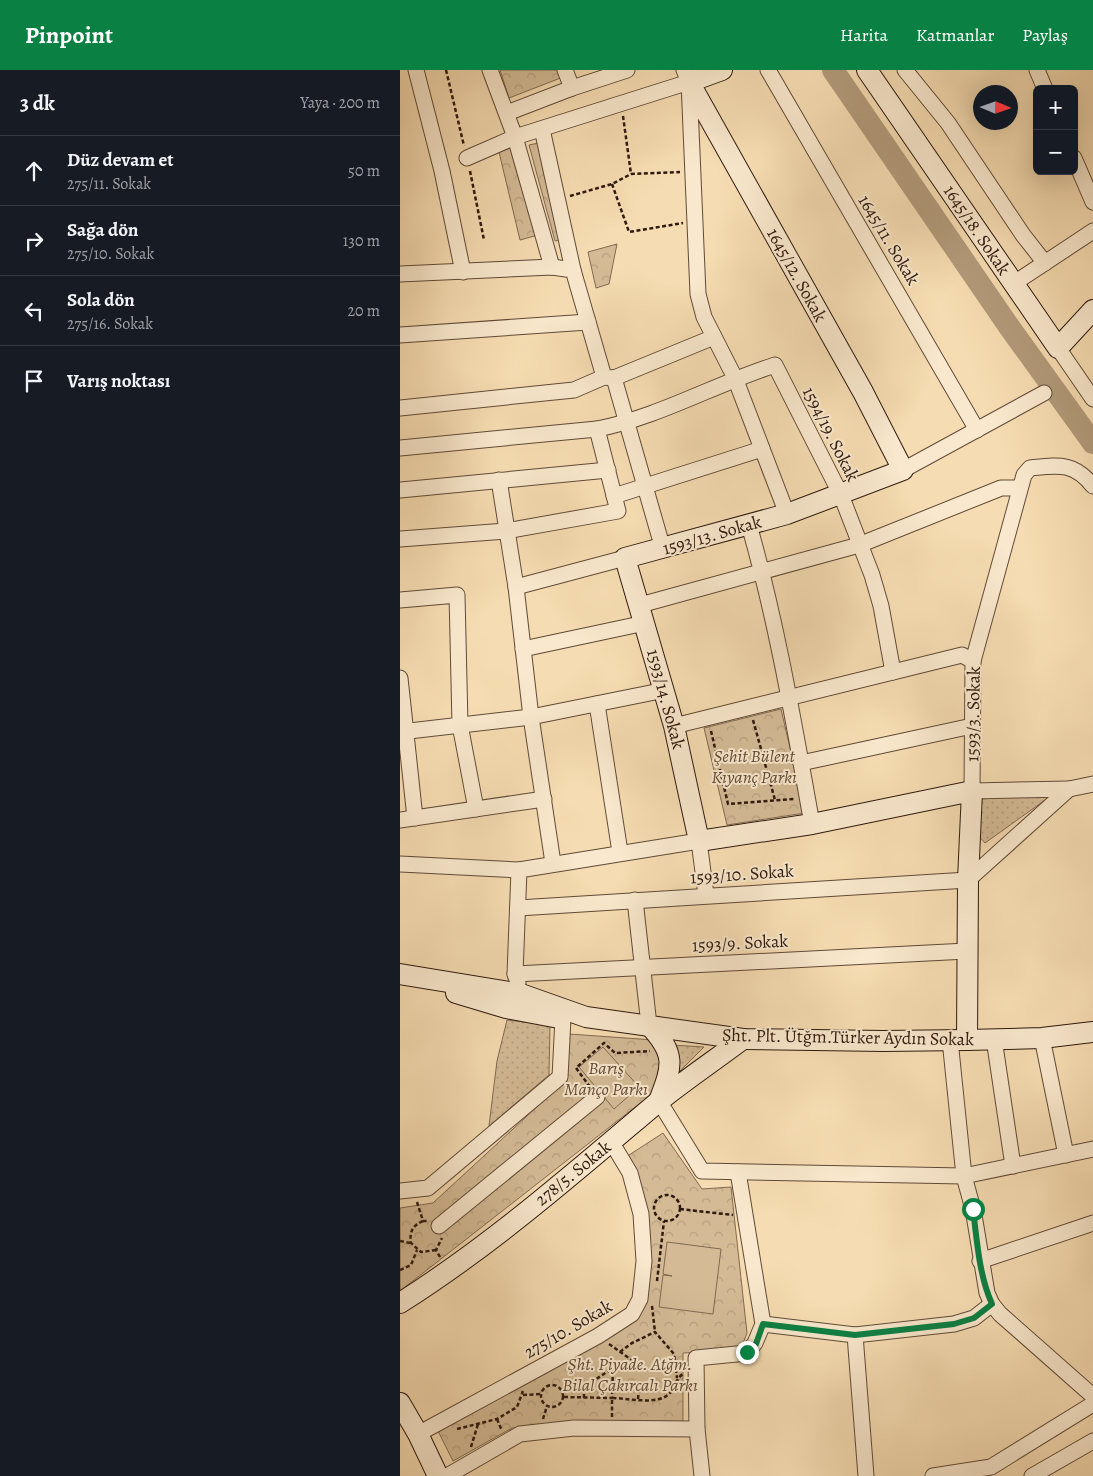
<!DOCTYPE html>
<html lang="tr">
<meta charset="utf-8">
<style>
:root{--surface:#171b24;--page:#242831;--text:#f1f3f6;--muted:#9ea1a6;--line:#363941;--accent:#0b8043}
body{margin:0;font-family:Alegreya,serif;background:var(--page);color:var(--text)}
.controls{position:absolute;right:15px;top:15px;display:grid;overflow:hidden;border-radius:8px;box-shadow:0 5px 20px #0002}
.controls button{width:45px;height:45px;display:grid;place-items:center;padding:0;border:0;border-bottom:1px solid var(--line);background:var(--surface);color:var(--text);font:25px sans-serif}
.compass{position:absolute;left:573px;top:15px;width:45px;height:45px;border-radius:50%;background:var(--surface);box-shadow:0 5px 20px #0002;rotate:92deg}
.stop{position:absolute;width:15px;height:15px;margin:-11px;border:4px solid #0b8043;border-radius:50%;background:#fff}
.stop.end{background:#0b8043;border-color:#fff;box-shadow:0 1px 5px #0008}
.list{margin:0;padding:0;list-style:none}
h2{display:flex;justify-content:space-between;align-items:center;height:65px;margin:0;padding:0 20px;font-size:21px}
h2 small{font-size:16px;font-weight:400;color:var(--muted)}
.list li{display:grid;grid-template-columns:32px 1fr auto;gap:15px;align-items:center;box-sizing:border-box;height:70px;padding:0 20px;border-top:1px solid var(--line)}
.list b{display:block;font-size:19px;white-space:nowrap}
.list p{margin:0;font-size:16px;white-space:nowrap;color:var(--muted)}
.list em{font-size:16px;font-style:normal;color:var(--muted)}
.icon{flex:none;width:28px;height:28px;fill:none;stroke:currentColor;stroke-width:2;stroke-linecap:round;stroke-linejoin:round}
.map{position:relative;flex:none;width:693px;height:1406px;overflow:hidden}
header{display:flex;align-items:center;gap:30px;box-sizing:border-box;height:70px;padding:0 25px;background:var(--accent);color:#fff}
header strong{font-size:24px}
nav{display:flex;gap:28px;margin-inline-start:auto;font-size:18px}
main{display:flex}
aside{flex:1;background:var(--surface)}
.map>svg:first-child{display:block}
.grass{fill:url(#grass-dots);stroke:#816a52}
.forest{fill:url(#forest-crowns);stroke:#816a52}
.pitch{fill:#d4bb96;stroke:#816a52}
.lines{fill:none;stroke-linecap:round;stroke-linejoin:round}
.river{stroke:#b29a7a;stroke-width:22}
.street-casing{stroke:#604a37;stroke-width:17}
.secondary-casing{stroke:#2e190e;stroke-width:22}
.path{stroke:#2e190e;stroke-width:2.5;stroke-dasharray:4 2.5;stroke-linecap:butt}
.street{stroke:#f9e8cd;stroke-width:15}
.secondary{stroke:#f9e8cd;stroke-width:20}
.route{stroke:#0b8043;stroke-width:6}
.labels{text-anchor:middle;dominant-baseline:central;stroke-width:4;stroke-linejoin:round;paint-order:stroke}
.street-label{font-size:18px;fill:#2e190e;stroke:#f9e8cd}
.park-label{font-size:18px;font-style:italic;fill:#604a37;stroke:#f9e8cd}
</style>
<header>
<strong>Pinpoint</strong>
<nav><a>Harita</a><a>Katmanlar</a><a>Paylaş</a></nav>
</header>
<main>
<aside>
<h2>3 dk<small>Yaya · 200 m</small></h2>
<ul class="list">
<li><svg class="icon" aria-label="ahead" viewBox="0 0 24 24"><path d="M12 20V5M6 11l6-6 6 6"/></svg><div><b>Düz devam et</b><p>275/11. Sokak</p></div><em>50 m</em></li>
<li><svg class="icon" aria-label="right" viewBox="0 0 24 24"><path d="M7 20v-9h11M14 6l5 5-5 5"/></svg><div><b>Sağa dön</b><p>275/10. Sokak</p></div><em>130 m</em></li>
<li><svg class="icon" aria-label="left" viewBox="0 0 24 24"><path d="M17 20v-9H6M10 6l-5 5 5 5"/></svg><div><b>Sola dön</b><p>275/16. Sokak</p></div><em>20 m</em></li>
<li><svg class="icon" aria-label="arrive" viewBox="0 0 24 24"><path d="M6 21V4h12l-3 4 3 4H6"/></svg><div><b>Varış noktası</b></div></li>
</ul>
</aside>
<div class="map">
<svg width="693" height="1406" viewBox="0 0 693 1406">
<defs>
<pattern id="grass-dots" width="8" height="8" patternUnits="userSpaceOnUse" patternTransform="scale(1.25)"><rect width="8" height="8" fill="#d4bb96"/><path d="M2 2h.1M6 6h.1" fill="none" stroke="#b6a080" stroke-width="1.8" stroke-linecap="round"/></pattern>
<pattern id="forest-crowns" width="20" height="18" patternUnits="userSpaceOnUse" patternTransform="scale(1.25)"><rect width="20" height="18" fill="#d4bb96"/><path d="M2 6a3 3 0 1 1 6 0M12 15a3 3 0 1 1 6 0" fill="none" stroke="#b6a080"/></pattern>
</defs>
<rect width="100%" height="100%" fill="#f6dcb2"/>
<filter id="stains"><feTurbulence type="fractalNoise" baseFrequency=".004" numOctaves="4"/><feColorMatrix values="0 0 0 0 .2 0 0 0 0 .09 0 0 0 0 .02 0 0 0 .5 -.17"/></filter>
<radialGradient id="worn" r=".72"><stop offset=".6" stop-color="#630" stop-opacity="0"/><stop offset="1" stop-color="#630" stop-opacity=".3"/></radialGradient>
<g class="grass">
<polygon points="655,723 585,773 576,763 581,729"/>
<polygon points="107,950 150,955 149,1005 89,1056 97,991"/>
<polygon points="271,975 304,977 278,1003"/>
</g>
<g class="forest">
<polygon points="100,0 160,0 163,7 109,28"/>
<polygon points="148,71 173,167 155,171 129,75"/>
<polygon points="115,76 138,165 120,170 99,82"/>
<polygon points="217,174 209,214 196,218 188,182"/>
<polygon points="381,639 405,743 327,755 304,658"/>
<polygon points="169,964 254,970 261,988 257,1020 0,1221 0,1138 33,1133 165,1011"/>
<polygon points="263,1063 302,1119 331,1117 347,1263 340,1281 283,1283 283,1355 112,1358 53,1391 38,1361 229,1245 248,1197 226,1087"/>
</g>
<g class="pitch">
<polygon points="203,977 239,1017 214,1039 179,997"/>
<polygon points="267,1172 321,1179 313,1244 259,1237 263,1205 272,1206 263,1204"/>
</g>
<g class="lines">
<polyline class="river" points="433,0 610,258 693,373"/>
<g class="street-casing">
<g id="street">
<polyline points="16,0 42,101 63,202"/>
<polyline points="165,0 172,18"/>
<polyline points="284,0 289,12 298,224 304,247 335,308 387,444"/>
<polyline points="368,0 577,360"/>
<polyline points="505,0 548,53 623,165 645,193"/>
<polyline points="637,0 645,19"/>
<polyline points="107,43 172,18 227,0"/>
<polyline points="142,59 173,200"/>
<polyline points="67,88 115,67 90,0"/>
<polyline points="674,88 693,132"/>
<polyline points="152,197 115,67 289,12"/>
<polyline points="0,204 152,197 173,200 204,307 214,308"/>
<polyline points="613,214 693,161"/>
<polyline points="0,265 188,252"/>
<polyline points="658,278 693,329"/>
<polyline points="214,308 263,479"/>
<polyline points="214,308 314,267"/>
<polyline points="0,338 174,320 204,307"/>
<path d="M 0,378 L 197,359 C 259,347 315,314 375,295 L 441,425 L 472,505 L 481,536 L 493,602"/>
<polyline points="503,400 644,323"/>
<polyline points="99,410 116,517 131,647 153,793"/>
<polyline points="0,420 208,400"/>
<polyline points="214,426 362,379"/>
<path d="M 349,455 C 377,553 394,654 412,754"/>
<polyline points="0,469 106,461 218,441 197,359"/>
<polyline points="116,517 225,488"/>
<polyline points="0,530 57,525 60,655 76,739"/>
<polyline points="240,535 459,475 601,418 620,418"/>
<polyline points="123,579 245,553"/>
<polyline points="0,608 15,748"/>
<polyline points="197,634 220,782"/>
<polyline points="274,656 562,585 573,591"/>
<polyline points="0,662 131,647 265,620"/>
<polyline points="401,693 572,656"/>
<polyline points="669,719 693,714"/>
<polyline points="0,750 144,729"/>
<polyline points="0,794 119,800"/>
<polyline points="235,830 249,955"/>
<path d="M 118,838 L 568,810 L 669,719 L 572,721 L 573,591 L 624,405 L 630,398 C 659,395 674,392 693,416"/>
<polyline points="115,904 567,881"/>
<polyline points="118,913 115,904 119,800 299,771 306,825"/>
<polyline points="642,968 666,1085"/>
<polyline points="594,969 613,1096"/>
<polyline points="550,970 564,1106 573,1139 587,1223 592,1234 600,1244 693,1326"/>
<polyline points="259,1031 302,1101 564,1106 693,1079"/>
<polyline points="0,1121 28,1118 160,1007 163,948"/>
<polyline points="39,1156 197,1027"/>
<polyline points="580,1191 693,1153"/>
<polyline points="363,1254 455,1265 554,1254 574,1248 592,1234"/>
<polyline points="455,1265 466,1406"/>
<polyline points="18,1364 198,1266 232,1244 240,1229 244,1191 241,1144 230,1103 212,1073"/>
<polyline points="47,1406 120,1364 174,1358 297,1359"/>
<polyline points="302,1406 297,1359 296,1288 347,1283 355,1273 363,1254 338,1102"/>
<polyline points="533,1406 591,1397 693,1334"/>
<polyline points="632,1406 693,1371"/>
</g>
</g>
<g class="secondary-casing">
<g id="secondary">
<polyline points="322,0 289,12 463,322 503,400 387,444 225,488 274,656 299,771 412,754 572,721 568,810 567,970"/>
<polyline points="467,0 658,278 693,240"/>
<polyline points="0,904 121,924 186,947 343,969 483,971 567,970 642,968 693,962"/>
<polyline points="56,923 106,938 159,948"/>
<path d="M 249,955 C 276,984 273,995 259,1031"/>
<path d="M 0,1233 C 92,1175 175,1102 258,1032 C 285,1010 315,990 343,969"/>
<polyline points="0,1333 18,1364 38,1406"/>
</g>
</g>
<g class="path">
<polyline points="46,0 64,76"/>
<polyline points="223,46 231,104"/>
<polyline points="70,101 84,170"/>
<polyline points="212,114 229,162 283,153"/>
<polyline points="170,126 212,114 231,104 280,102"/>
<polyline points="353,650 375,730"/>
<polyline points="311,661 328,734 394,729"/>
<polyline points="190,1017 176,998 204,973 215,983 250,981"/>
<circle cx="267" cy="1138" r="13"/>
<polyline points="17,1132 23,1151 27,1151"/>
<polyline points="280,1139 333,1145"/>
<path d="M 23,1151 C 13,1155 9,1162 11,1173 L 21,1182 L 36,1180"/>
<polyline points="0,1171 11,1173"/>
<polyline points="40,1187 36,1180 42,1168"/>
<polyline points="0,1200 11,1195 17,1180"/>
<polyline points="257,1211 264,1151"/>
<polyline points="252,1236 255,1262"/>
<polyline points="209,1274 233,1291"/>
<polyline points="220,1282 232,1273 255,1262 274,1284 277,1308"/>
<circle cx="152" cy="1326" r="11"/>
<polyline points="123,1325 141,1324"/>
<polyline points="164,1327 212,1328 213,1298"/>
<polyline points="184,1328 184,1317 213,1298"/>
<polyline points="238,1329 239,1317"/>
<path d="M 212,1347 L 212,1328 C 228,1328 258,1336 270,1323 C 276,1317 275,1309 283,1304"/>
<polyline points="97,1349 102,1361"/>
<polyline points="143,1349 147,1336"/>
<polyline points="57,1359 97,1349 117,1337 123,1321"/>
<polyline points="71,1377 78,1354"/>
</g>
<use href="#street" class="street"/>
<use href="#secondary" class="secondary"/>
</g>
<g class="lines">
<path class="route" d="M 347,1282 L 356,1274 L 363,1254 L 455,1265 L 554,1254 L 574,1248 L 592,1234 C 579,1205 577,1171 573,1139"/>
</g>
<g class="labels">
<g class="street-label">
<text transform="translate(577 160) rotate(56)">1645/18. Sokak</text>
<text transform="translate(489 170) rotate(59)">1645/11. Sokak</text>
<text transform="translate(397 205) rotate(61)">1645/12. Sokak</text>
<text transform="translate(431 364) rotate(63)">1594/19. Sokak</text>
<text transform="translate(312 465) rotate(-16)">1593/13. Sokak</text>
<text transform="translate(266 629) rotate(75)">1593/14. Sokak</text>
<text transform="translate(573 644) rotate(-89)">1593/3. Sokak</text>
<text transform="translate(342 804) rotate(-4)">1593/10. Sokak</text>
<text transform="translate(340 873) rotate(-3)">1593/9. Sokak</text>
<text transform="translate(448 967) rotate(1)">Şht. Plt. Ütğm.Türker Aydın Sokak</text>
<text transform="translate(173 1103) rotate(-39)">278/5. Sokak</text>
<text transform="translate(168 1259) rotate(-30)">275/10. Sokak</text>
</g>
<g class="park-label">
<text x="354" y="686">Şehit Bülent<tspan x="354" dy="21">Kıyanç Parkı</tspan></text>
<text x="206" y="998">Barış<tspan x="206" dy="21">Manço Parkı</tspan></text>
<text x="230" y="1294">Şht. Piyade. Atğm.<tspan x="230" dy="21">Bilal Çakırcalı Parkı</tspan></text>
</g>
</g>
<rect width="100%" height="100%" filter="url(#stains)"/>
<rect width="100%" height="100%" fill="url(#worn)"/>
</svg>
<div class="controls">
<button>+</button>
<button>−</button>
</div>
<svg class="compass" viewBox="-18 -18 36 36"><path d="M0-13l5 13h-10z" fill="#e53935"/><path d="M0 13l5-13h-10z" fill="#9ea1a6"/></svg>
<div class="stop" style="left:573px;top:1139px"></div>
<div class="stop end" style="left:347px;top:1282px"></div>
</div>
</main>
